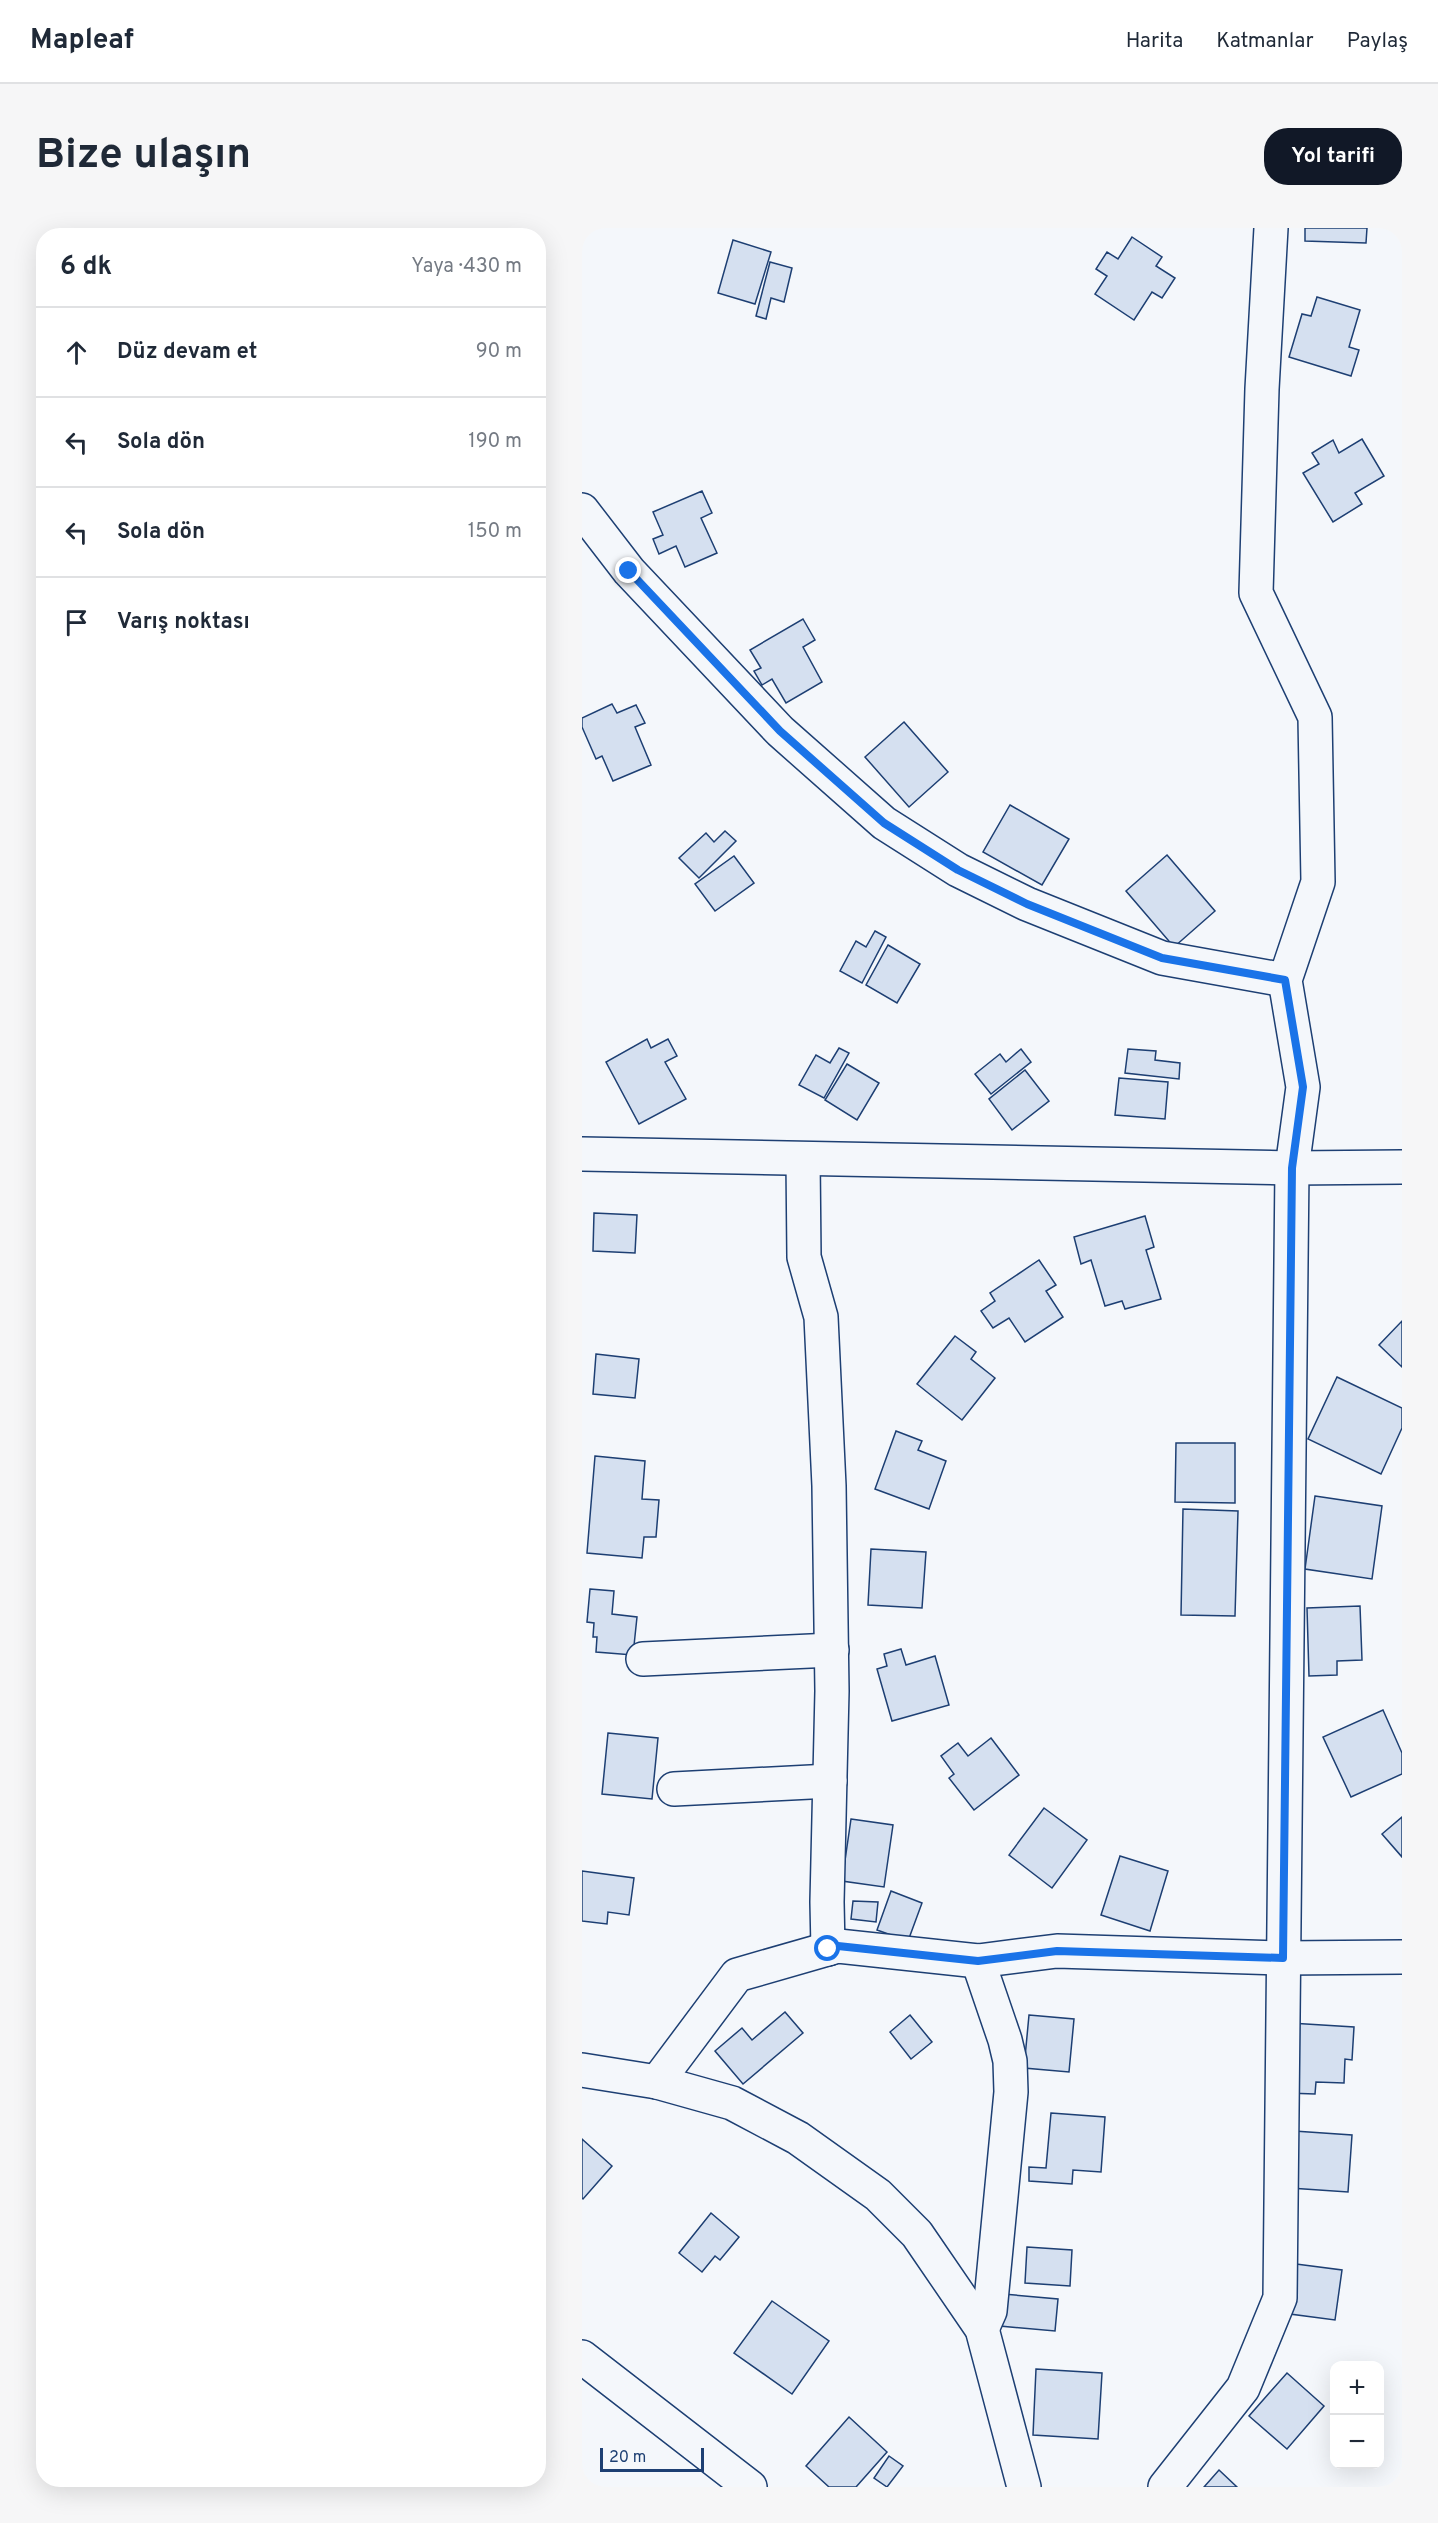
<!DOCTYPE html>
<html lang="tr">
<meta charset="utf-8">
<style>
:root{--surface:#fff;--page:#f6f6f7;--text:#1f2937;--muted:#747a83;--line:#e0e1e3;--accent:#111827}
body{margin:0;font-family:Overpass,sans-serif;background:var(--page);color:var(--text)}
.controls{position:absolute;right:18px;bottom:18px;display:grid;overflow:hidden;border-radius:12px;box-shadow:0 6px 24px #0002}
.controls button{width:54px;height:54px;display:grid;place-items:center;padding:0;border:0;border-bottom:2px solid var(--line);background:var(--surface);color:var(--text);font:30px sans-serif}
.scale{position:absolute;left:18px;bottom:15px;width:104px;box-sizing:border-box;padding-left:6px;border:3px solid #1d3f73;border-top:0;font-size:16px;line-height:21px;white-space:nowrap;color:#1d3f73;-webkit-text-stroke:4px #f4f7fb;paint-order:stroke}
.stop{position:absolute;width:18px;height:18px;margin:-14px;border:4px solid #1a73e8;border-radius:50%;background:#fff}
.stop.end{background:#1a73e8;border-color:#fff;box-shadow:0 2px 6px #0008}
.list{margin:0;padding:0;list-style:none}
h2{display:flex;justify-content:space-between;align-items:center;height:78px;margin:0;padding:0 24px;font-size:26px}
h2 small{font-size:20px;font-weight:400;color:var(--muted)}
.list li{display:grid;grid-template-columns:39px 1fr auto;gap:18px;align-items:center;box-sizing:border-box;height:90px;padding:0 24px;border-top:2px solid var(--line)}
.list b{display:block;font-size:22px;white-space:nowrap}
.list em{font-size:20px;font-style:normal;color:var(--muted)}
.icon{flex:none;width:33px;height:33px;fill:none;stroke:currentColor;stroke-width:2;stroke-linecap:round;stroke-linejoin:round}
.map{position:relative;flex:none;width:820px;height:2259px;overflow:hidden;border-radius:24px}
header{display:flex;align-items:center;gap:36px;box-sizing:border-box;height:84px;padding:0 30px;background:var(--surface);border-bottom:2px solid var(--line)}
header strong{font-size:28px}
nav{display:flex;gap:33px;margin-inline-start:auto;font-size:21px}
.intro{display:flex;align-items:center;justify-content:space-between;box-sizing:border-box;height:144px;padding:0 36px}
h1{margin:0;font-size:42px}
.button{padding:15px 27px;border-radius:24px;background:var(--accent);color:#fff;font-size:21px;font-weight:700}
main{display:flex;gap:36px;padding:0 36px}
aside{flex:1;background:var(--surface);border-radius:24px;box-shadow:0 6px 24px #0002}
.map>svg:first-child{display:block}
.building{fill:#d5e0f0;stroke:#1d3f73;stroke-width:1.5}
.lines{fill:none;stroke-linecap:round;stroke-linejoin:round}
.minor-casing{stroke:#1d3f73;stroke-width:36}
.minor{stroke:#f4f7fb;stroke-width:33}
.route{stroke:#1a73e8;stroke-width:8}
</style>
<header>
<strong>Mapleaf</strong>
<nav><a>Harita</a><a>Katmanlar</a><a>Paylaş</a></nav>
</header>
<div class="intro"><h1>Bize ulaşın</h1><a class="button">Yol tarifi</a></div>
<main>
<aside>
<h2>6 dk<small>Yaya · 430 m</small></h2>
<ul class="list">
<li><svg class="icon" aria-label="ahead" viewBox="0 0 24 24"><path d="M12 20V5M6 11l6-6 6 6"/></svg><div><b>Düz devam et</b></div><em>90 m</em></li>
<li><svg class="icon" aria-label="left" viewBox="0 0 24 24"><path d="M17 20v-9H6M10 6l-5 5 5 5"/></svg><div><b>Sola dön</b></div><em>190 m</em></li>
<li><svg class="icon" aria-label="left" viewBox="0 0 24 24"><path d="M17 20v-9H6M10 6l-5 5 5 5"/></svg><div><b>Sola dön</b></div><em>150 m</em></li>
<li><svg class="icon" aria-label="arrive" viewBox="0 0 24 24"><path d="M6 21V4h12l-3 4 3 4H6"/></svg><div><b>Varış noktası</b></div></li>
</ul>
</aside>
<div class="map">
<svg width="820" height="2259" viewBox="0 0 820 2259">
<rect width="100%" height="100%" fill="#f4f7fb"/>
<g class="building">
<polygon points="723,0 785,0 784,15 723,13"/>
<polygon points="550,9 580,29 574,38 593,50 580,70 570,64 552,92 513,66 525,48 514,41 525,24 536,31"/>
<polygon points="151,12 189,24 173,76 136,65"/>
<polygon points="188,34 210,40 202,74 189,70 184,91 174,88"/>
<polygon points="735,69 778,82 767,119 777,122 769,148 707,129 720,86 729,88"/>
<polygon points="780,211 802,248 773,265 780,276 751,294 721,245 737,236 730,225 751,212 757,225"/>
<polygon points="120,263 130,285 119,290 135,325 103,339 94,318 77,326 71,311 81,307 71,284"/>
<polygon points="221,391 233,412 221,419 240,454 204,475 190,451 180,457 172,443 179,440 168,422"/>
<polygon points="30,476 35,485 54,477 63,495 53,499 69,537 31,553 20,528 14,531 0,499 0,490"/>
<polygon points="322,494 366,544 327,579 283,529"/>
<polygon points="428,577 487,611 460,657 401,624"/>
<polygon points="143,603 154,613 117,650 97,630 124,605 132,614"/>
<polygon points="585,627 633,683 592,719 544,663"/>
<polygon points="152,628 172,655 133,683 113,656"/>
<polygon points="293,703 304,709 280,755 258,743 274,713 284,719"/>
<polygon points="306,717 338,736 315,775 284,757"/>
<polygon points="65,811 69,820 86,811 95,828 83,834 104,871 57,896 24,834"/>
<polygon points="257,820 267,825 242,870 217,857 234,827 248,835"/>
<polygon points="439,821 449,834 409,866 393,846 418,826 424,834"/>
<polygon points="546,821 574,823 573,832 598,835 597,851 543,845"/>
<polygon points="265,836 297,855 275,892 243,872"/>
<polygon points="443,842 467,873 430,902 407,871"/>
<polygon points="537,850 586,854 583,891 533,887"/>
<polygon points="12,985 55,987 53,1025 11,1023"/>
<polygon points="563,988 572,1019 564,1022 579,1071 543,1081 540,1073 523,1078 509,1032 499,1036 492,1009"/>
<polygon points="457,1032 474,1057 464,1063 481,1089 443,1114 427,1090 411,1100 399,1083 413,1073 408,1065"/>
<polygon points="820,1093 820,1139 797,1117"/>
<polygon points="373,1108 394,1124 389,1131 413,1150 380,1192 335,1156"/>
<polygon points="14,1126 57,1131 53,1170 11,1166"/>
<polygon points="755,1149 820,1180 820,1200 799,1246 726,1211"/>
<polygon points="314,1203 340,1213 336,1222 364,1233 347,1281 293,1261"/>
<polygon points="594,1215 653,1215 653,1275 593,1274"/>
<polygon points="13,1228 63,1233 60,1271 77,1272 74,1309 62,1309 60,1330 5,1325"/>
<polygon points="733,1268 800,1278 790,1351 723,1341"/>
<polygon points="601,1281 656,1283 653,1388 599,1387"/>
<polygon points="289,1321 344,1324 340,1380 286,1377"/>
<polygon points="8,1361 32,1363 30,1386 55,1389 51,1427 14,1424 15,1409 11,1409 12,1395 5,1394"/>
<polygon points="778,1378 780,1432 755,1433 755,1447 727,1448 725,1380"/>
<polygon points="319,1421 324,1437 353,1428 367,1477 310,1493 295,1441 305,1438 302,1426"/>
<polygon points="801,1482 820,1525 820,1546 769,1569 741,1509"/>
<polygon points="26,1505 76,1510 70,1571 20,1566"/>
<polygon points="409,1510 437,1547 392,1582 367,1550 372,1546 359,1528 376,1515 386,1528"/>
<polygon points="462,1580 505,1612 470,1660 427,1627"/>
<polygon points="820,1589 820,1629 800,1606"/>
<polygon points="269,1591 311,1597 302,1659 260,1653"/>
<polygon points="538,1628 586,1643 568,1703 519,1687"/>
<polygon points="0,1643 52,1650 47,1687 26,1684 25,1696 0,1693"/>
<polygon points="309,1663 340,1675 326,1713 295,1702"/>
<polygon points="271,1673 296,1674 294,1694 269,1691"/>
<polygon points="203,1784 221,1805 161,1856 133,1823 160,1800 170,1812"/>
<polygon points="328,1787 350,1814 329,1831 308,1804"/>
<polygon points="447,1787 492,1791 487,1844 442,1840"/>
<polygon points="708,1795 772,1799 770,1832 763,1831 762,1855 734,1854 733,1866 704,1865"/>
<polygon points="469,1885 523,1889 519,1944 491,1942 490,1956 447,1953 447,1939 464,1940"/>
<polygon points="712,1903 770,1907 766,1964 708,1960"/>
<polygon points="0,1911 30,1938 1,1971 0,1970"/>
<polygon points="129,1985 157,2009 138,2032 133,2028 120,2044 97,2025"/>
<polygon points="445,2019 490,2022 488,2058 443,2055"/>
<polygon points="714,2036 760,2042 753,2092 708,2086"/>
<polygon points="421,2066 476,2071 473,2103 418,2098"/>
<polygon points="190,2073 247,2113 210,2166 152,2125"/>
<polygon points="454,2141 520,2145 516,2211 451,2207"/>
<polygon points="705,2145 742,2178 705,2221 667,2188"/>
<polygon points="267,2189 305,2224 274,2259 247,2259 224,2238"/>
<polygon points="307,2228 321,2238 305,2259 292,2250"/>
<polygon points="637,2242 655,2259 622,2259"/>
</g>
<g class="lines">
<g class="minor-casing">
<g id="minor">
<polyline points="0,282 47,343 198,503 302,595 376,642 445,676 580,730 703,752"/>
<polyline points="0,926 710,940 820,939"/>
<polyline points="221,931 222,1029 239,1089 247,1258 250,1463 245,1674 246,1721"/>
<polyline points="61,1431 250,1422"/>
<polyline points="92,1561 248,1553"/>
<polyline points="396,1733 423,1812 428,1833 429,1864 408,2083 400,2101"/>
<polyline points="0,1842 75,1854 150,1875 216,1910 296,1967 335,2006 400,2101 442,2259"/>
<polyline points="75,1854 155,1747 256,1718 396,1733 475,1723 701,1730 820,1729"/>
<polyline points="0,2129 168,2259"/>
<polyline points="583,2259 661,2160 698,2070 710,940 721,859 703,752 736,654 733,489 674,365 680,161 689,0"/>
</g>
</g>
<use href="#minor" class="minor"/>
</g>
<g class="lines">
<polyline class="route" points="47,343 198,503 302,595 376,642 445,676 580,730 703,752 721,859 710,940 701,1730 475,1723 396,1733 256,1718 246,1721"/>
</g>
</svg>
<div class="controls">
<button>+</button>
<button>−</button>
</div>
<div class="scale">20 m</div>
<div class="stop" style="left:246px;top:1721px"></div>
<div class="stop end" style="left:47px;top:343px"></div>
</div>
</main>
